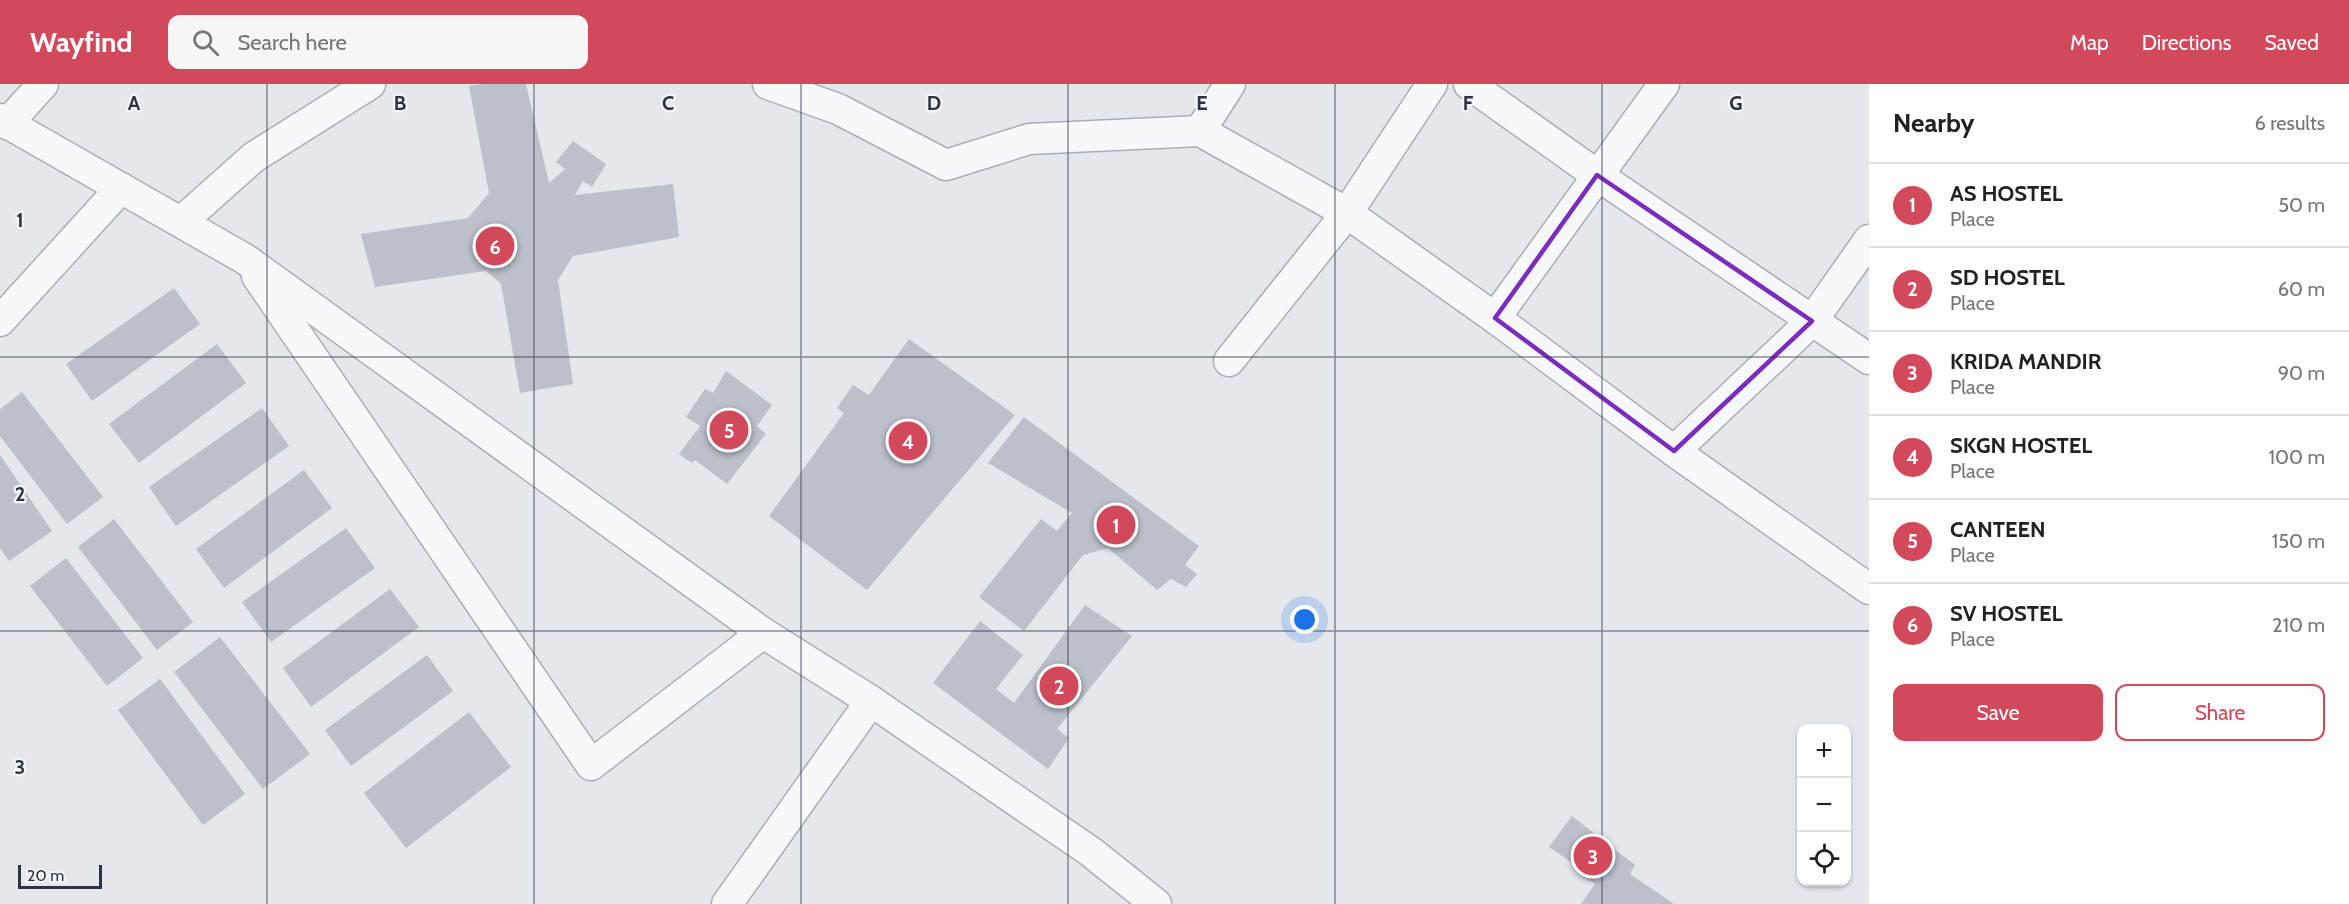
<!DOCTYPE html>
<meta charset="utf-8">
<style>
:root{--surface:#fff;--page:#f6f6f6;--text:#222;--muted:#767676;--line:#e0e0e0;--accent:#d1495b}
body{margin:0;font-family:Cabin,sans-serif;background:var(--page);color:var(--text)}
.controls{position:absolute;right:18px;bottom:18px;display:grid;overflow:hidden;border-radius:12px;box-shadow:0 2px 4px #0004}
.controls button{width:54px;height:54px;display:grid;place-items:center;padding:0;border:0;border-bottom:2px solid var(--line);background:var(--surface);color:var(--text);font:30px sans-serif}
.scale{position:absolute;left:18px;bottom:15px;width:84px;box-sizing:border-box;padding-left:6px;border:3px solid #2b3445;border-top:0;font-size:16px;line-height:21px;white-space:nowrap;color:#2b3445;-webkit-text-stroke:4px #f4f6f9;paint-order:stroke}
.you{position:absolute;left:1305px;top:536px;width:21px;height:21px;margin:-15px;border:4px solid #fff;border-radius:50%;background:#1a73e8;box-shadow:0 0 0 9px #1a73e833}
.badge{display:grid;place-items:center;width:39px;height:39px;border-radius:50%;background:var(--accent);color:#fff;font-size:20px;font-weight:700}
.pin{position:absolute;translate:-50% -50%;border:3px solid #fff;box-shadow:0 2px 6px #0006}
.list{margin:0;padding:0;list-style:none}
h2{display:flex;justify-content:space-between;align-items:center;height:78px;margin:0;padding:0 24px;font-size:26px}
h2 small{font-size:20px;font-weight:400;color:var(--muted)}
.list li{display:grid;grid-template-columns:39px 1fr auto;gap:18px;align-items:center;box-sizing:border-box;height:84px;padding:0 24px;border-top:2px solid var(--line)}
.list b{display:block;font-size:22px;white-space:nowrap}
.list p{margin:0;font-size:20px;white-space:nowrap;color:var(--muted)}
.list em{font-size:20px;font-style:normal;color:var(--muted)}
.actions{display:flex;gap:12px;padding:18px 24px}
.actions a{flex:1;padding:14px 0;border:2px solid var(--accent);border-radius:12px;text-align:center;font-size:21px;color:var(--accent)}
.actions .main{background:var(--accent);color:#fff}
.icon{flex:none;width:33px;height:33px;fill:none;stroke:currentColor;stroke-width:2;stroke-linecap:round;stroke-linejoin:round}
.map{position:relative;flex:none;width:1869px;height:820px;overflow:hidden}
header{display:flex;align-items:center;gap:36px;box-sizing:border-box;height:84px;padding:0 30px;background:var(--accent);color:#fff}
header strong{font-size:28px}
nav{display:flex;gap:33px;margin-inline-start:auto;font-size:21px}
.search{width:420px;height:54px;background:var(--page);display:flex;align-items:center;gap:15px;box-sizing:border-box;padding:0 21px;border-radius:12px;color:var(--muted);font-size:22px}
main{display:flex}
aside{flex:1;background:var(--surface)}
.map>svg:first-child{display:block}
.building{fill:#bbc0ca}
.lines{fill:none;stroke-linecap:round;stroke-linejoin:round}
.minor-casing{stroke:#a9aeb7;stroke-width:33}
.minor{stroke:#f7f8fa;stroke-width:30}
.marked{fill:none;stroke:#7b2cbf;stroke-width:4.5;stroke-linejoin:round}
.grid{fill:none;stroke:#2b3445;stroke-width:1.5;stroke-opacity:0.55}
.grid-label{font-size:20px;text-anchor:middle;font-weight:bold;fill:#2b3445;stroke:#f4f6f9;stroke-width:4.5;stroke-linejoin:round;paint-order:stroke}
</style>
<header>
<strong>Wayfind</strong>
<div class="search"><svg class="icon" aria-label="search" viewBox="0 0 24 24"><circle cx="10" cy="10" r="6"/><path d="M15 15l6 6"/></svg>Search here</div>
<nav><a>Map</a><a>Directions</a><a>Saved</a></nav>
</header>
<main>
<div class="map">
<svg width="1869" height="820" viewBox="0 0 1869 820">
<rect width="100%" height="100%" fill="#e4e7ec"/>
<g class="building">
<polygon points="483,0 526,0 549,99 565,85 556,78 573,57 606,80 592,103 583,97 575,111 673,100 679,153 573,172 558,196 573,300 520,309 501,200 486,187 375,203 361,150 468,134 489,109 469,2"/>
<polygon points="174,204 200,240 92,317 66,280"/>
<polygon points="909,255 1015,331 867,506 769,432 844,329 837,324 853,301 869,311"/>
<polygon points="217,260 246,299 139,379 109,340"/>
<polygon points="726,287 772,321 757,342 766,350 727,400 695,376 692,379 679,370 700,342 686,333 705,305 713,309"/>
<polygon points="22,308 103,413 67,440 0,352 0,325"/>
<polygon points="262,324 289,362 176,442 149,403"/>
<polygon points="1024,333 1199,462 1185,481 1197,490 1186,503 1171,495 1157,506 1108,464 1083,471 1024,547 979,513 1041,435 1057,447 1072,429 988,379"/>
<polygon points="0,371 52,447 9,477 0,464"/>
<polygon points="304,386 332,424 224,504 196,465"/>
<polygon points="114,435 193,538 157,566 78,463"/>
<polygon points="346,444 375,484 271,558 242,518"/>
<polygon points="66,474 143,574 107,602 30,502"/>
<polygon points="390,505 419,543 311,623 283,584"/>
<polygon points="1085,521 1132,552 1057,645 1069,654 1048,685 933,599 980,537 1023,571 996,605 1014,619"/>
<polygon points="220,553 310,670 263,705 174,588"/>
<polygon points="427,571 453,607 351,682 325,646"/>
<polygon points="160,595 245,710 203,741 118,626"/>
<polygon points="469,628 511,683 406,764 364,709"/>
<polygon points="1572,732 1635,781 1630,790 1674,820 1581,820 1595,800 1578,790 1580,784 1549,763"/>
</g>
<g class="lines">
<g class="minor-casing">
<g id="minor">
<polyline points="768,0 838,25 946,81 1029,55 1200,47 1347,129 1495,234 1674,367 1869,505"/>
<polyline points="1469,0 1597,91 1869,275"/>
<polyline points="0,35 245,175 763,549 871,617 1091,768 1156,820"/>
<polyline points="7,40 43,0"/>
<polyline points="1200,47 1230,0"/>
<polyline points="181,138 254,73 370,0"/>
<polyline points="257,192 591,681 763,549"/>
<polyline points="1495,234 1664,0"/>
<polyline points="0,237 121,104"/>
<polyline points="1229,277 1347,129 1432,0"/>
<polyline points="1674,367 1812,237 1869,156"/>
<polyline points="727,820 871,617"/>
</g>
</g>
<use href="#minor" class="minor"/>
</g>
<path class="marked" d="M 1597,91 L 1812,237 L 1674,367 L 1495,234 Z"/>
<path class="grid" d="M 267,0 L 267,820M 534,0 L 534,820M 801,0 L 801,820M 1068,0 L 1068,820M 1335,0 L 1335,820M 1602,0 L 1602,820M 0,273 L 1869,273M 0,547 L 1869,547"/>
<g class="grid-label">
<text x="134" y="26">A</text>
<text x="400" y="26">B</text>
<text x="668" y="26">C</text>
<text x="934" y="26">D</text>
<text x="1202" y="26">E</text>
<text x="1468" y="26">F</text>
<text x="1736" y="26">G</text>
<text x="20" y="143">1</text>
<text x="20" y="417">2</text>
<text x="20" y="690">3</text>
</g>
</svg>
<div class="controls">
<button>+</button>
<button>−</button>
<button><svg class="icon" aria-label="locate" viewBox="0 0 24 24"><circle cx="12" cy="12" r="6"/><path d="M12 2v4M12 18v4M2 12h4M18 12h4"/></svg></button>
</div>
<div class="scale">20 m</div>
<div class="you"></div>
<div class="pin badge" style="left:1116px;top:441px">1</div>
<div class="pin badge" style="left:1059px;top:602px">2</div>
<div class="pin badge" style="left:1593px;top:772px">3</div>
<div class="pin badge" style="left:908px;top:357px">4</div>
<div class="pin badge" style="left:729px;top:346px">5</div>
<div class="pin badge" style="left:495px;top:162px">6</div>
</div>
<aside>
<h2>Nearby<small>6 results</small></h2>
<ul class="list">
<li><span class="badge">1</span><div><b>AS HOSTEL</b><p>Place</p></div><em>50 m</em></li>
<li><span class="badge">2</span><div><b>SD HOSTEL</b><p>Place</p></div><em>60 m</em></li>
<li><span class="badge">3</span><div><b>KRIDA MANDIR</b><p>Place</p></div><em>90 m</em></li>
<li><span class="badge">4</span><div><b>SKGN HOSTEL</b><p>Place</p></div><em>100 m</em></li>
<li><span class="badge">5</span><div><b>CANTEEN</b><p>Place</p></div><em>150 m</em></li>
<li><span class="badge">6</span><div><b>SV HOSTEL</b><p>Place</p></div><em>210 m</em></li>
</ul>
<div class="actions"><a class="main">Save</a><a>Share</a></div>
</aside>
</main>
